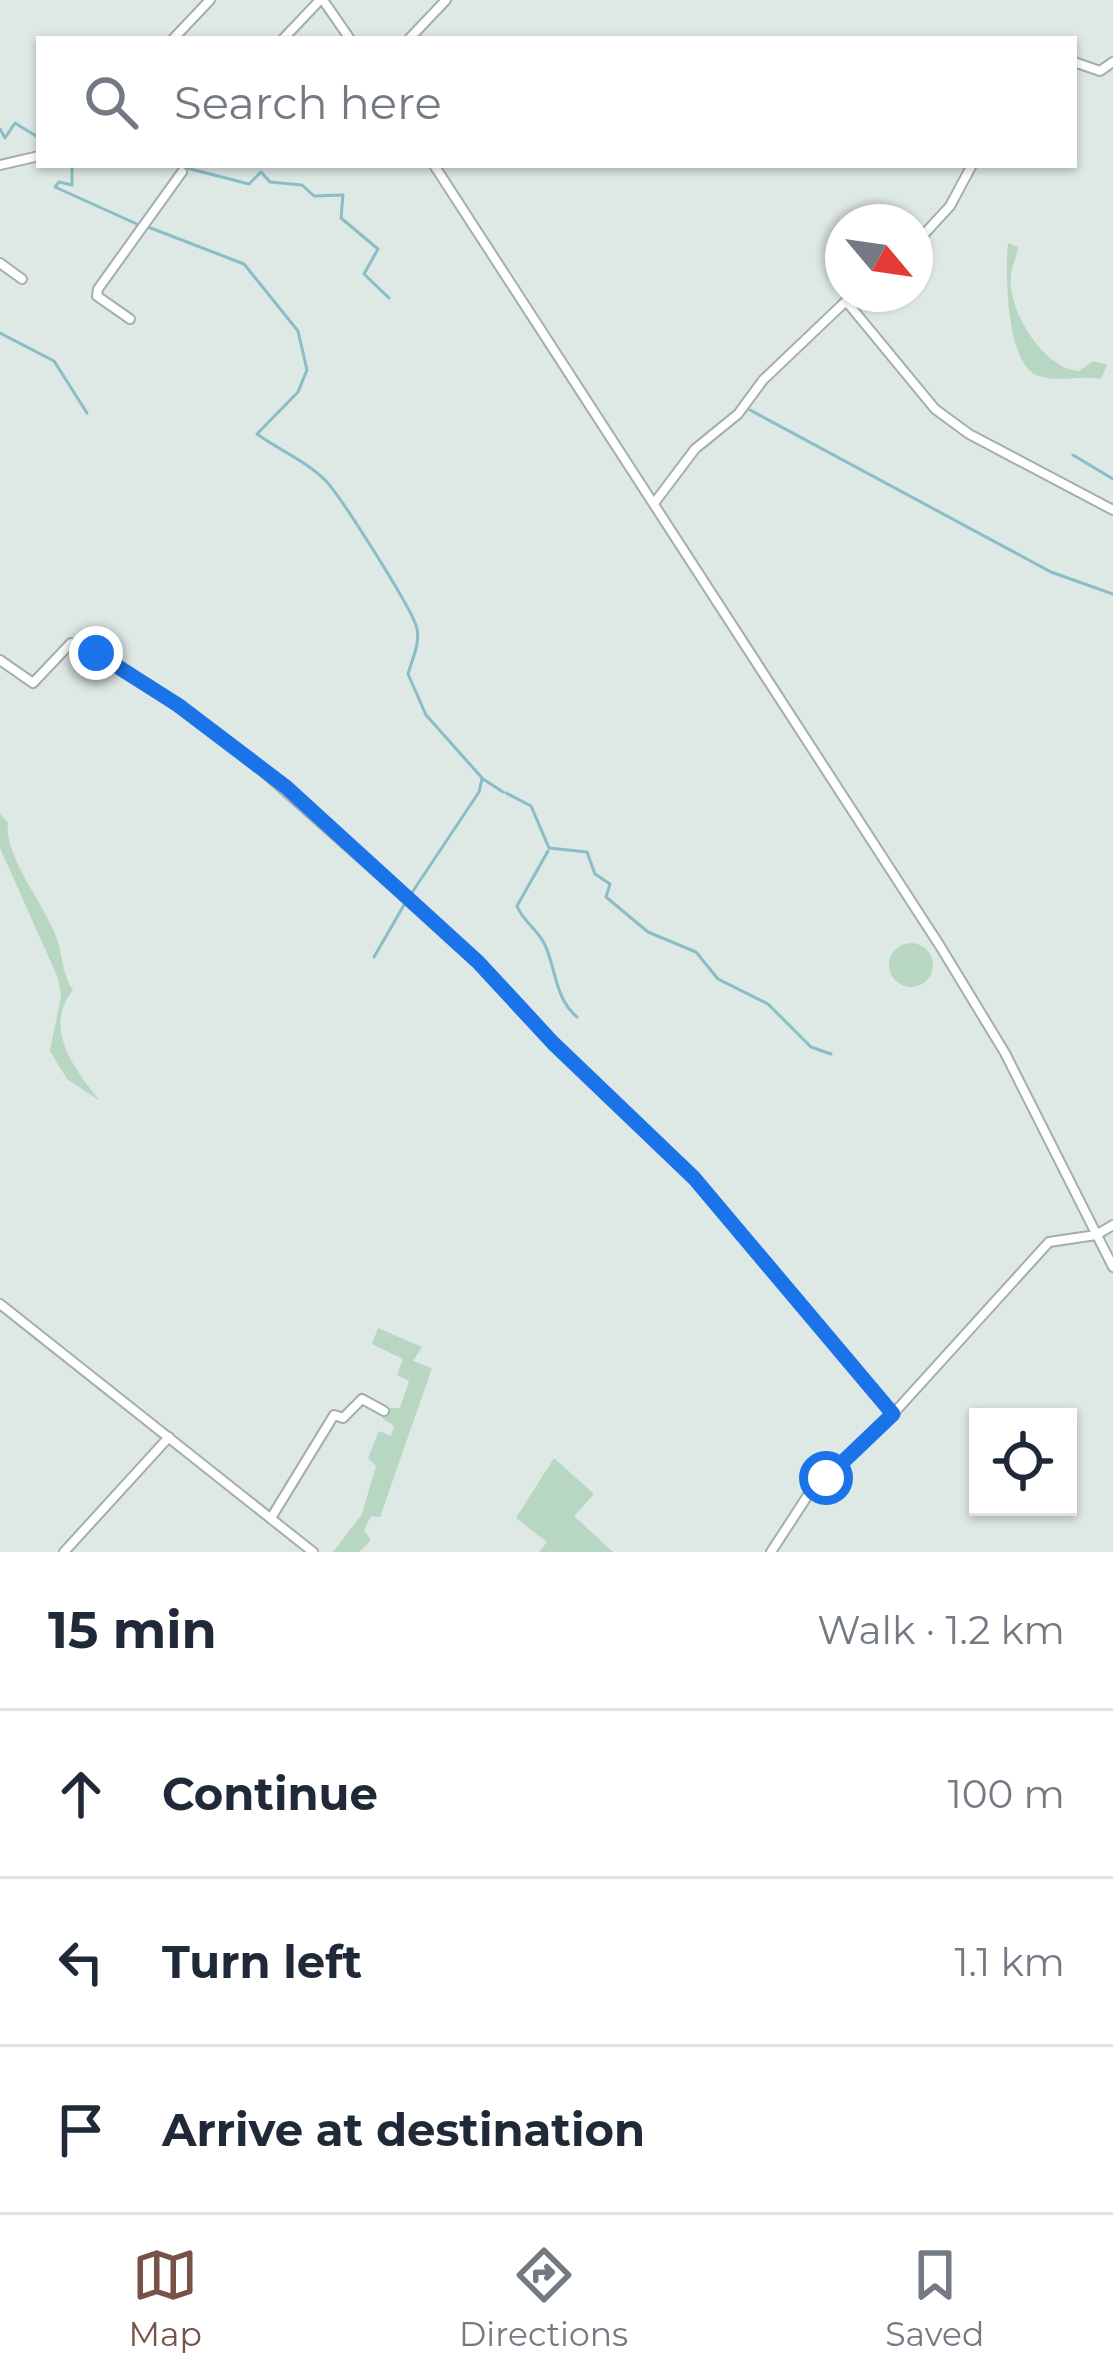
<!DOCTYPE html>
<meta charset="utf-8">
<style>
:root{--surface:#fff;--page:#f6f6f7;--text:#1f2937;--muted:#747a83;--line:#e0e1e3;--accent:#775249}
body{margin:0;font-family:Montserrat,sans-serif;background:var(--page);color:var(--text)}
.controls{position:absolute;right:36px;bottom:36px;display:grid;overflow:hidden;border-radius:0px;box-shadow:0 3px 9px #0004}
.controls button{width:108px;height:108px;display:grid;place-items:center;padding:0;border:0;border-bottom:3px solid var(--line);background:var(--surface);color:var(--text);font:60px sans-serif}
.compass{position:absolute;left:825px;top:204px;width:108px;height:108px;border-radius:50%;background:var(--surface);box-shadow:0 3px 9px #0004;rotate:119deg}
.stop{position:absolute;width:36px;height:36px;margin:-27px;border:9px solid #1a73e8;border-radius:50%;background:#fff}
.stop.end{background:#1a73e8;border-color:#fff;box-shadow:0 3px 12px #0008}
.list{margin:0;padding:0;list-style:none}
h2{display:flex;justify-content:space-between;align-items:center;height:156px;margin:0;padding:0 48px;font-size:51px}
h2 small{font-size:39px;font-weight:400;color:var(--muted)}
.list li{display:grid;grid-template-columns:78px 1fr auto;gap:36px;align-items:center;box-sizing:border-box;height:168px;padding:0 48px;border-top:3px solid var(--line)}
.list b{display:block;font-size:45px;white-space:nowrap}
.list em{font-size:39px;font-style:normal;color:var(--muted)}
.icon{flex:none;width:66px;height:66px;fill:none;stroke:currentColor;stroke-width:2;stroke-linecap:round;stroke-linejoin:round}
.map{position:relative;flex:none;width:1113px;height:1552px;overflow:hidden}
.search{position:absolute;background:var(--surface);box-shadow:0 3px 9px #0004;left:36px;right:36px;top:36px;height:132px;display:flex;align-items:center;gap:30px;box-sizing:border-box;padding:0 42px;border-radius:0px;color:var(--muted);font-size:45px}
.sheet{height:660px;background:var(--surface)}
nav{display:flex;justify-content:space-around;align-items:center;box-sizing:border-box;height:168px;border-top:3px solid var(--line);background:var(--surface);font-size:33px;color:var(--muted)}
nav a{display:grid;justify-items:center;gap:6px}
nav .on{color:var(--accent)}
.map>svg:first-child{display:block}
.green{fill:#b8d7c2}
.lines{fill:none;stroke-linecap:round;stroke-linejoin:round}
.stream{stroke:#8abdc8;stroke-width:3}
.street-casing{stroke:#a2afab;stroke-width:12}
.street{stroke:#fff;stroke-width:8}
.route{stroke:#1a73e8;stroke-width:15}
</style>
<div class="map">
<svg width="1113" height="1552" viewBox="0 0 1113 1552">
<rect width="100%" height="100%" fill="#dee8e4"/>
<g class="green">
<path d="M 1008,243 L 1018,247 C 1017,256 1012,266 1011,275 C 1007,310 1043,369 1079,371 L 1093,361 L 1107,365 L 1101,379 C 1081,375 1053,383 1036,375 C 1006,361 1005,272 1008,243 Z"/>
<path d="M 0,814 L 8,822 C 4,856 41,899 55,934 C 63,952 61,973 73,990 C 42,1028 75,1070 100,1101 L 67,1079 L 50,1051 L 61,996 L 58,978 L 0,848 Z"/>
<circle cx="911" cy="965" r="22"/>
<polygon points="378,1328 422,1347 413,1361 432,1368 380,1517 371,1516 364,1530 371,1540 359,1552 333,1552 362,1514 376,1466 368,1458 379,1431 391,1436 394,1426 382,1418 388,1408 400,1408 409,1381 397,1375 403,1359 372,1344"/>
<polygon points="554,1458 594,1494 574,1516 613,1552 539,1552 547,1542 516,1518"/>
</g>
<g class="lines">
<g class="stream">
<polyline points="0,129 5,138 15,123 36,136 39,131"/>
<polyline points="72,165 72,185 59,182 55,187 139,225"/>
<polyline points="175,165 249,184 261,172 270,182 302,185 314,196 343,195 341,218 378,249 364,274 389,298"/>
<path d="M 148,227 L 244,264 L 298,331 L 307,370 L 298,392 L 257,434 C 279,450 308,462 326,481 C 341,497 415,613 417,629 C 420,645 412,659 408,674 L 426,715 L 483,779 L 503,792"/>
<polyline points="0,333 54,361 87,413"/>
<polyline points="750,410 1051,572 1113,594"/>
<polyline points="1073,455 1113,479"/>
<polyline points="506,793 531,806 549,848 587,852 595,874 610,884 606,897 648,932 696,952 718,979 768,1004 811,1047 831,1054"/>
<path d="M 548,851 L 517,906 C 524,923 537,928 545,945 C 556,969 555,999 577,1017"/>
<polyline points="411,894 479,792 482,779"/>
<polyline points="374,957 404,905"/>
</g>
<g class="street-casing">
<g id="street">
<polyline points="323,0 350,39"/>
<polyline points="173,39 210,0"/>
<polyline points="283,39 320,0"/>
<polyline points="409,39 446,0"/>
<polyline points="1074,62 1100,71 1113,62"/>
<polyline points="0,165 39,156"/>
<polyline points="434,165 940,946 1005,1053 1113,1267"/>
<polyline points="915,244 950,206 972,165"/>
<polyline points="0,263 22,279"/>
<polyline points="130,319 97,296 98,289 182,172"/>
<polyline points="655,502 695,449 738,414 763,380 846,301 935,409 969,434 1113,510"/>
<polyline points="0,660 33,683 71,643 113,661 239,750 478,962 553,1043 694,1178 893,1414"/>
<polyline points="0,1304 313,1552"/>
<polyline points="271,1518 334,1415 343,1418 362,1399 384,1411"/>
<polyline points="64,1552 169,1437"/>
<polyline points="771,1552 810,1492 893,1414 1049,1242 1096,1235 1113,1225"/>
</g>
</g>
<use href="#street" class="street"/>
</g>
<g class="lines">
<polyline class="route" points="96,653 178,705 286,787 478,962 553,1043 694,1178 893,1414 826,1478"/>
</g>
</svg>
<div class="controls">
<button><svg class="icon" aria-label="locate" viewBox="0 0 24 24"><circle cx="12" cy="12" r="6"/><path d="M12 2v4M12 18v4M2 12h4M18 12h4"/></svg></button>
</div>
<svg class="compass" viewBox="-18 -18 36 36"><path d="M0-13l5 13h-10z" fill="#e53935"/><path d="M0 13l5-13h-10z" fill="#747a83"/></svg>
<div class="stop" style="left:826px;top:1478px"></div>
<div class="stop end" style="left:96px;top:653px"></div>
<div class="search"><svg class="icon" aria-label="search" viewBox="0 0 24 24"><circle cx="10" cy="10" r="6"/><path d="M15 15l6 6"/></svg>Search here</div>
</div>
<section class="sheet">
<h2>15 min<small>Walk · 1.2 km</small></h2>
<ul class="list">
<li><svg class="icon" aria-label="ahead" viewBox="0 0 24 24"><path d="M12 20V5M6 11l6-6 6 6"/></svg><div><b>Continue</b></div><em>100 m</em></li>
<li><svg class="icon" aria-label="left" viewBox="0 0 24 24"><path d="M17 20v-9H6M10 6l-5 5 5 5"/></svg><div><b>Turn left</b></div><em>1.1 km</em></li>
<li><svg class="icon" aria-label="arrive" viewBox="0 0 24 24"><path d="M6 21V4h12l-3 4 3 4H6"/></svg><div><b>Arrive at destination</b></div></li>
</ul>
</section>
<nav>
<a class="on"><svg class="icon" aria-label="map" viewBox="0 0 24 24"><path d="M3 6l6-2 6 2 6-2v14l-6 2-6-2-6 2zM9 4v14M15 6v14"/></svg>Map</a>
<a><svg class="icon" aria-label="directions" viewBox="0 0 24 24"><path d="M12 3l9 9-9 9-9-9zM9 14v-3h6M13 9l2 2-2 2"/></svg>Directions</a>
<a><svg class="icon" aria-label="saved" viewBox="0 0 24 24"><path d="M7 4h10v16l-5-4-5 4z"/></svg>Saved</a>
</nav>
